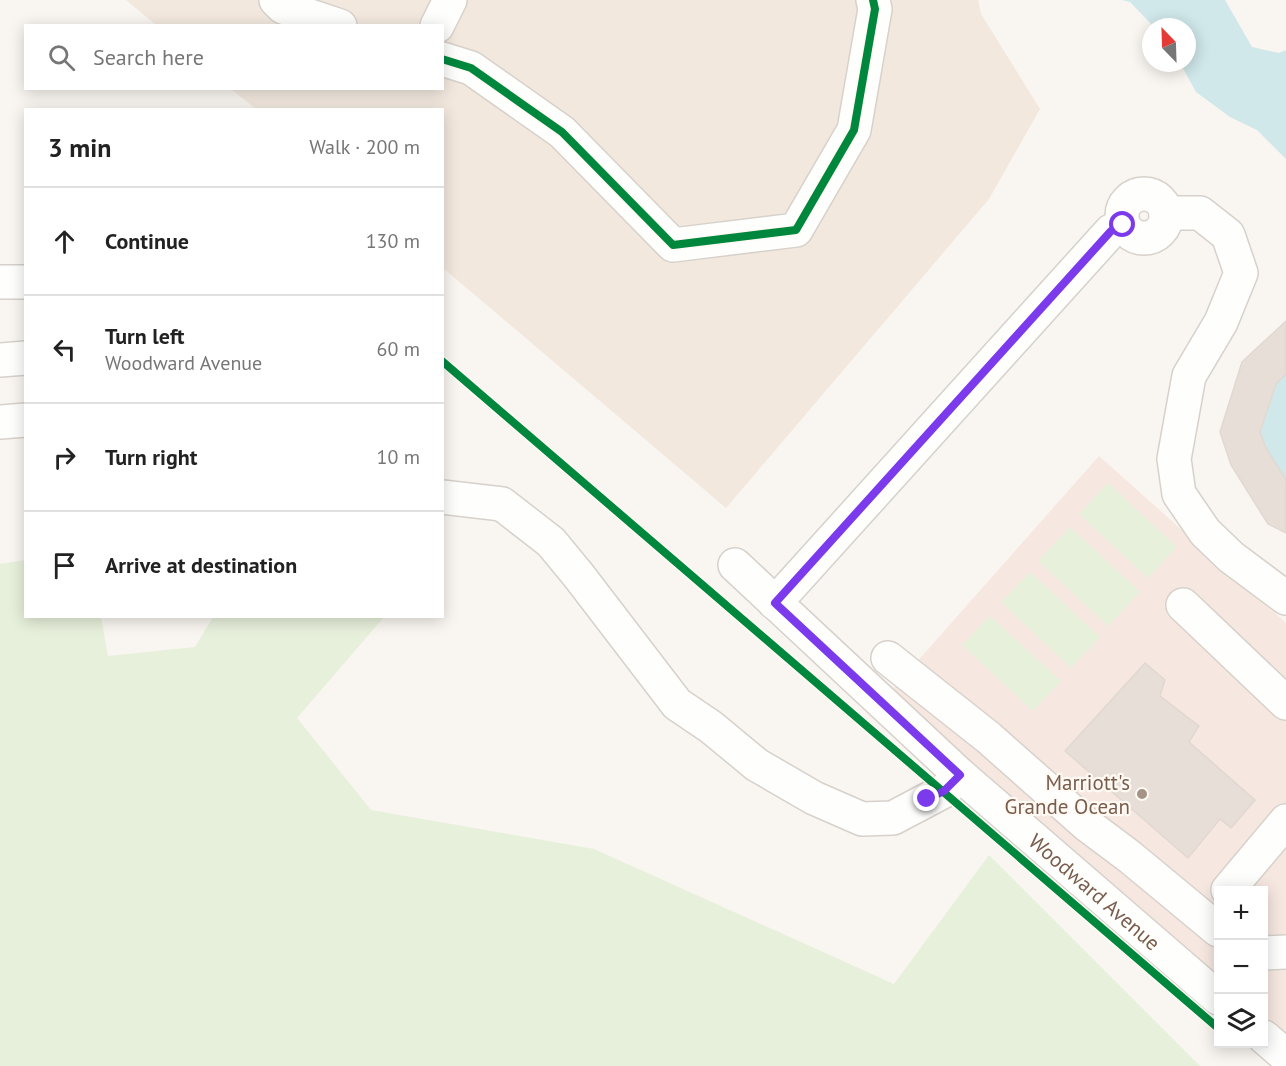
<!DOCTYPE html>
<meta charset="utf-8">
<style>
:root{--surface:#fff;--page:#f2f2f2;--text:#222;--muted:#767676;--line:#e0e0e0}
body{margin:0;font-family:"PT Sans",sans-serif;background:var(--page);color:var(--text)}
.controls{position:absolute;right:18px;bottom:18px;display:grid;overflow:hidden;border-radius:0px;box-shadow:0 3px 15px #0003}
.controls button{width:54px;height:54px;display:grid;place-items:center;padding:0;border:0;border-bottom:2px solid var(--line);background:var(--surface);color:var(--text);font:30px sans-serif}
.compass{position:absolute;left:1142px;top:18px;width:54px;height:54px;border-radius:50%;background:var(--surface);box-shadow:0 3px 15px #0003;rotate:337deg}
.stop{position:absolute;width:18px;height:18px;margin:-14px;border:4px solid #7c3aed;border-radius:50%;background:#fff}
.stop.end{background:#7c3aed;border-color:#fff;box-shadow:0 2px 6px #0008}
.list{margin:0;padding:0;list-style:none}
h2{display:flex;justify-content:space-between;align-items:center;height:78px;margin:0;padding:0 24px;font-size:26px}
h2 small{font-size:20px;font-weight:400;color:var(--muted)}
.list li{display:grid;grid-template-columns:39px 1fr auto;gap:18px;align-items:center;box-sizing:border-box;height:108px;padding:0 24px;border-top:2px solid var(--line)}
.list b{display:block;font-size:22px;white-space:nowrap}
.list p{margin:0;font-size:20px;white-space:nowrap;color:var(--muted)}
.list em{font-size:20px;font-style:normal;color:var(--muted)}
.icon{flex:none;width:33px;height:33px;fill:none;stroke:currentColor;stroke-width:2;stroke-linecap:round;stroke-linejoin:round}
.map{position:relative;flex:none;width:1286px;height:1066px;overflow:hidden}
.search{position:absolute;background:var(--surface);box-shadow:0 3px 15px #0003;left:24px;top:24px;width:420px;height:66px;display:flex;align-items:center;gap:15px;box-sizing:border-box;padding:0 21px;border-radius:0px;color:var(--muted);font-size:22px}
.panel{position:absolute;background:var(--surface);box-shadow:0 3px 15px #0003;left:24px;top:108px;width:420px;height:510px;border-radius:0px}
.map>svg:first-child{display:block}
.residential{fill:#f2e8de}
.commercial{fill:#f6e8e1}
.green{fill:#e7f0db}
.water{fill:#d0e8ea}
.building{fill:#e6ded7;stroke:#e2d8d2;stroke-width:1.5}
.lines{fill:none;stroke-linecap:round;stroke-linejoin:round}
.minor-casing{stroke:#d7d1cb;stroke-width:36}
.minor{stroke:#fefefd;stroke-width:33}
.cycleway-casing{stroke:#fffaf3;stroke-width:11}
.cycleway{stroke:#00873e;stroke-width:8}
.route{stroke:#7c3aed;stroke-width:8}
.poi-dot{fill:#a69286;stroke:#fffaf3;stroke-width:2}
.labels{text-anchor:middle;dominant-baseline:central;stroke-width:4.5;stroke-linejoin:round;paint-order:stroke}
.poi-label{font-size:21px;fill:#7a5c4d;stroke:#fffaf3;text-anchor:end}
.street-label{font-size:21px;fill:#7a5c4d;stroke:#fffaf3}
</style>
<div class="map">
<svg width="1286" height="1066" viewBox="0 0 1286 1066">
<rect width="100%" height="100%" fill="#f9f5f0"/>
<polygon class="residential" points="126,0 978,0 981,14 1040,109 989,199 726,508 443,268 442,110 256,109 231,89 442,88 442,26 156,25"/>
<polygon class="commercial" points="1099,456 1286,623 1286,1038 1264,1019 1264,890 1218,890 1218,981 885,698"/>
<g class="green">
<polygon points="1108,483 1177,547 1148,578 1079,514"/>
<polygon points="1070,527 1140,592 1108,626 1038,561"/>
<polygon points="25,560 26,616 101,617 108,656 195,647 213,617 384,617 297,718 371,810 594,849 894,984 989,855 1200,1066 0,1066 0,564"/>
<polygon points="1030,572 1100,637 1071,668 1001,602"/>
<polygon points="990,616 1061,681 1033,711 962,645"/>
</g>
<g class="water">
<polygon points="1122,0 1225,0 1252,47 1279,53 1286,50 1286,159 1257,130 1230,117 1196,92 1180,63 1187,63 1187,27 1154,27 1130,2"/>
<polygon points="1286,374 1286,480 1266,448 1260,432 1276,384"/>
</g>
<g class="building">
<polygon points="1286,321 1286,374 1276,384 1260,432 1266,448 1286,480 1286,533 1268,524 1231,465 1220,432 1242,362"/>
<polygon points="1145,663 1165,680 1160,696 1199,726 1189,742 1255,800 1231,828 1220,819 1188,858 1065,751"/>
</g>
<g class="lines">
<g class="minor-casing">
<g id="minor">
<polyline points="276,0 283,7 340,26"/>
<polyline points="437,26 450,0"/>
<polyline points="442,59 471,68 562,132 673,245 796,230 854,130 875,9 873,0"/>
<circle cx="1144" cy="216" r="22"/>
<polyline points="1166,213 1200,213 1228,235 1241,273 1221,322 1189,376 1174,459 1179,494 1205,532 1231,557 1286,598"/>
<polyline points="0,282 26,282"/>
<polyline points="0,360 26,358"/>
<polyline points="0,422 26,420"/>
<polyline points="442,497 502,504 551,542 579,576 677,704 711,727 757,765 814,798 862,819 893,818 944,791 960,775"/>
<path id="s1" d="M 735,565 L 960,775 L 1218,998"/>
<polyline points="775,603 1111,231 1123,225"/>
<polyline points="1183,605 1286,703"/>
<polyline points="888,658 989,738 1086,824 1130,857 1218,930"/>
<polyline points="1228,890 1286,821"/>
<polyline points="1264,953 1286,952"/>
<polyline points="1264,1037 1286,1056"/>
</g>
</g>
<use href="#minor" class="minor"/>
<g class="cycleway-casing">
<g id="cycleway">
<polyline points="442,59 471,68 562,132 673,245 796,230 854,130 875,9 873,0"/>
<polyline points="442,361 1218,1028"/>
</g>
</g>
<use href="#cycleway" class="cycleway"/>
</g>
<g class="lines">
<polyline class="route" points="927,799 944,791 960,775 775,603 1111,231 1123,225"/>
</g>
<circle class="poi-dot" cx="1142" cy="794" r="6"/>
<g class="labels">
<g class="poi-label">
<text x="1130" y="782">Marriott's<tspan x="1130" dy="24">Grande Ocean</tspan></text>
</g>
<g class="street-label">
<text stroke="none"><textPath href="#s1" startOffset="486">Woodward Avenue</textPath></text>
</g>
</g>
</svg>
<div class="controls">
<button>+</button>
<button>−</button>
<button><svg class="icon" aria-label="layers" viewBox="0 0 24 24"><path d="M12 4l9 5-9 5-9-5zM3 14l9 5 9-5"/></svg></button>
</div>
<svg class="compass" viewBox="-18 -18 36 36"><path d="M0-13l5 13h-10z" fill="#e53935"/><path d="M0 13l5-13h-10z" fill="#767676"/></svg>
<div class="stop" style="left:1123px;top:225px"></div>
<div class="stop end" style="left:927px;top:799px"></div>
<div class="search"><svg class="icon" aria-label="search" viewBox="0 0 24 24"><circle cx="10" cy="10" r="6"/><path d="M15 15l6 6"/></svg>Search here</div>
<section class="panel">
<h2>3 min<small>Walk · 200 m</small></h2>
<ul class="list">
<li><svg class="icon" aria-label="ahead" viewBox="0 0 24 24"><path d="M12 20V5M6 11l6-6 6 6"/></svg><div><b>Continue</b></div><em>130 m</em></li>
<li><svg class="icon" aria-label="left" viewBox="0 0 24 24"><path d="M17 20v-9H6M10 6l-5 5 5 5"/></svg><div><b>Turn left</b><p>Woodward Avenue</p></div><em>60 m</em></li>
<li><svg class="icon" aria-label="right" viewBox="0 0 24 24"><path d="M7 20v-9h11M14 6l5 5-5 5"/></svg><div><b>Turn right</b></div><em>10 m</em></li>
<li><svg class="icon" aria-label="arrive" viewBox="0 0 24 24"><path d="M6 21V4h12l-3 4 3 4H6"/></svg><div><b>Arrive at destination</b></div></li>
</ul>
</section>
</div>
